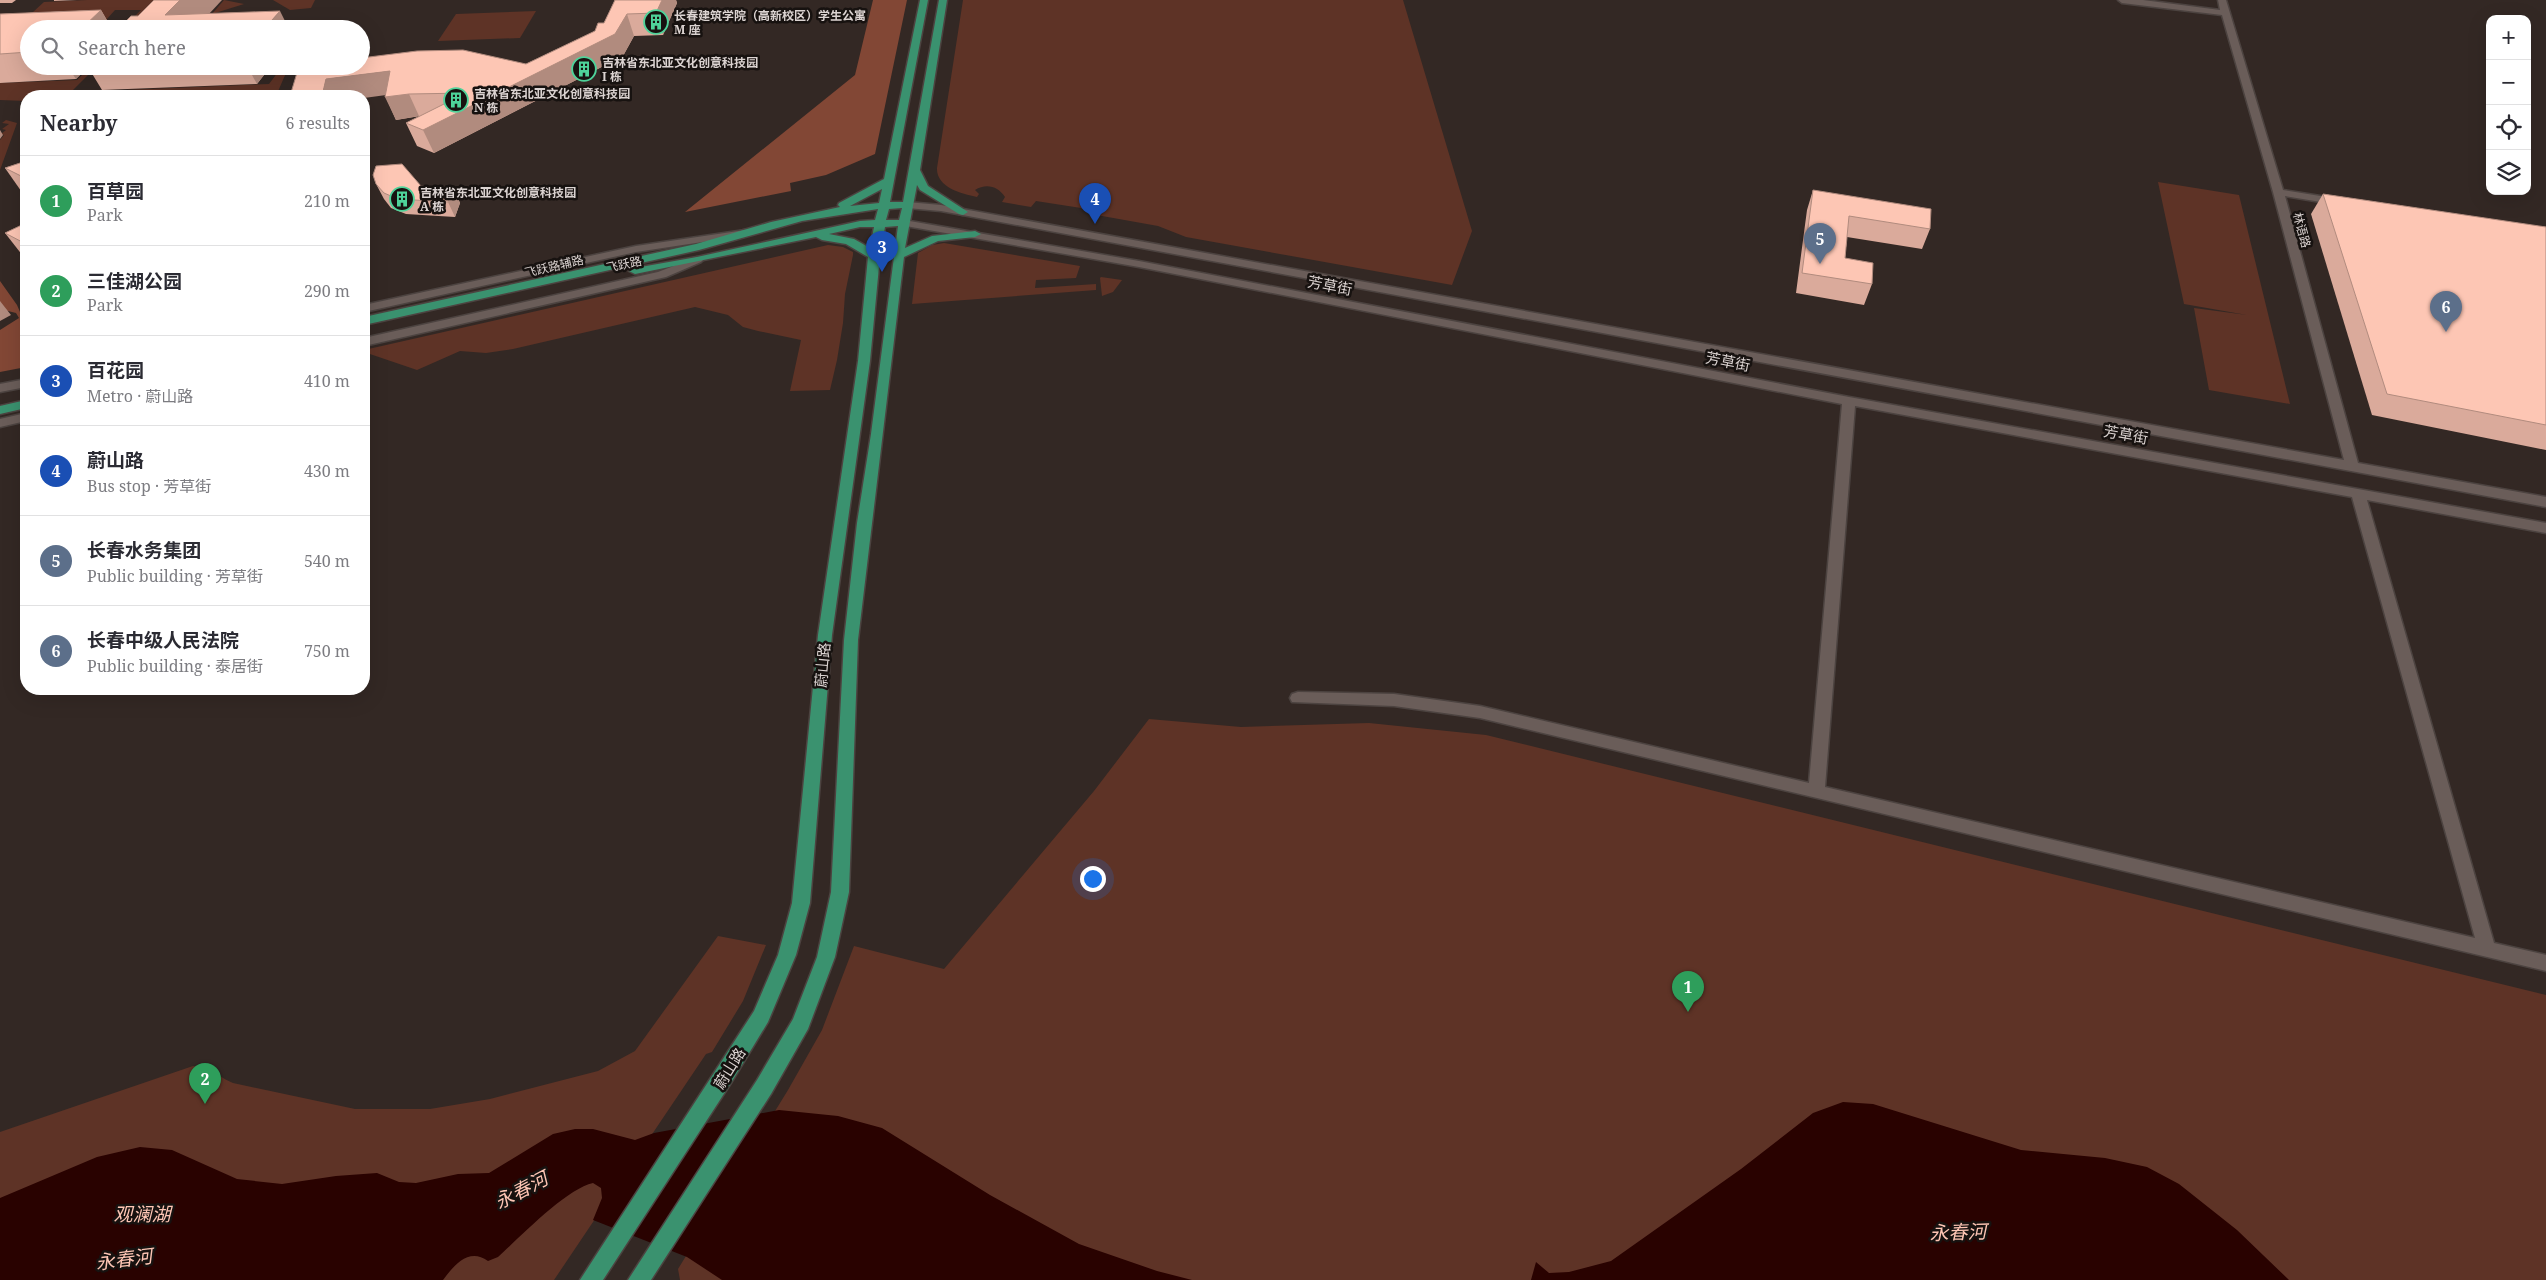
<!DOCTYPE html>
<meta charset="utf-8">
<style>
:root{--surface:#fff;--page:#f2f2f3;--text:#2b2b33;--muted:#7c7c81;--line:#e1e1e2;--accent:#3b7761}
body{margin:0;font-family:"Noto Serif","Noto Sans SC",serif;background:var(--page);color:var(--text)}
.controls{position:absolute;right:15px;top:15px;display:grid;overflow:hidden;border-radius:10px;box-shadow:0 5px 20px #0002}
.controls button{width:45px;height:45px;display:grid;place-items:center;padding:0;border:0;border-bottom:1px solid var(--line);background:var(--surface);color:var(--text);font:25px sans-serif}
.you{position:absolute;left:1092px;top:878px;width:18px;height:18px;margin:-12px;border:4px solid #fff;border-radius:50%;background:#1a73e8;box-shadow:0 0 0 8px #1a73e833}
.badge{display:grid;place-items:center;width:32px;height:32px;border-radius:50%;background:var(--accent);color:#fff;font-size:16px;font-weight:700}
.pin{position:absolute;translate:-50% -41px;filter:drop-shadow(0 1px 2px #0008)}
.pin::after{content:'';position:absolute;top:26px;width:18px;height:15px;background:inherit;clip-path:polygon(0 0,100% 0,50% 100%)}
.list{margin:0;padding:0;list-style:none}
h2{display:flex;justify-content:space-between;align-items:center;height:65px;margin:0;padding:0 20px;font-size:21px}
h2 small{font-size:16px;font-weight:400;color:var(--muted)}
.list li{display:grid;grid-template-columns:32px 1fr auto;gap:15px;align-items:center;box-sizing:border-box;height:90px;padding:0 20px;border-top:1px solid var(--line)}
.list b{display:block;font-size:19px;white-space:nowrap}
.list p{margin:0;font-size:16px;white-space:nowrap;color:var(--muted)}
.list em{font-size:16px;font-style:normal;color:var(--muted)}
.icon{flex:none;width:28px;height:28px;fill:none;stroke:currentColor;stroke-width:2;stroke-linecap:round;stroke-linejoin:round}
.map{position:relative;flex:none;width:2546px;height:1280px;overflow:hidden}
.search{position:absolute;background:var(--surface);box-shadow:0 5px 20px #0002;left:20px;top:20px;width:350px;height:55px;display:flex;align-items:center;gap:12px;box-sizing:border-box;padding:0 18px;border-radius:28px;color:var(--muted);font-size:19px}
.panel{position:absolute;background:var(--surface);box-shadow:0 5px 20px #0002;left:20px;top:90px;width:350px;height:605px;border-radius:20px}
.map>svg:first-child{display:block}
.green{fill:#5e3326}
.forest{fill:#824735}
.water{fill:#290200}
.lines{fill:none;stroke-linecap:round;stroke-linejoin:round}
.secondary-casing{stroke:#4c4340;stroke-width:3}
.primary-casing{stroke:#4c4340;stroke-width:3}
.secondary{fill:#6a5d59;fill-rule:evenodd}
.primary{fill:#3a926f;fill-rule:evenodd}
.wall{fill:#daaa9b}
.shaded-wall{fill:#b18b7e}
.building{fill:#fdc6b4;stroke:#b18b7e}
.labels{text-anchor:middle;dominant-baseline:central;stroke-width:5;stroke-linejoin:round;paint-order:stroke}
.far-poi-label{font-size:12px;font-weight:bold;fill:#dbd3d1;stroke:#171210;text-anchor:start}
.far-street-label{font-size:12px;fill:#dbd3d1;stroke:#171210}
.street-label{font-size:15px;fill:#dbd3d1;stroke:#171210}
.near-water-label{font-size:19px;font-style:italic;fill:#fec5b4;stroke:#171210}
</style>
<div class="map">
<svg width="2546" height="1280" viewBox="0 0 2546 1280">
<rect width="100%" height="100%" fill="#332824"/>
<g class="green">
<polygon points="87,0 162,0 144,18 133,18 141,10 115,10 106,20 21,23 44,2"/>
<polygon points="224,0 244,4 212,14"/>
<polygon points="273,0 315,0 311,8 290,10"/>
<path d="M 963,0 L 1403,0 L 1472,231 L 1452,285 L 1186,237 L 1158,226 L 1091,214 L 1081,208 L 1036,201 L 1031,207 L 1002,202 L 1005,197 C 998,186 986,183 975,190 L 979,194 L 977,197 C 961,194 936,187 937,168 Z"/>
<polygon points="536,11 520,38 438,41 456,14"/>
<polygon points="29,66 97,66 67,96 26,96 26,101 0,100 0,83 77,80 88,69"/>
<polygon points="263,66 289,66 276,96 95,96 100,91 269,84 278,72 258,72"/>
<polygon points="6,120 17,123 0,170 0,140 4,135 1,134 6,130 2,129 9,124 2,123"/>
<polygon points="2158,182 2239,195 2290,404 2209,390 2194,308 2247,315 2184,304"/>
<polygon points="944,243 1080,266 1076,278 1036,280 1035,288 1096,284 1096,290 912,304 918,253 932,245"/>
<polygon points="828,245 843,247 853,252 853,255 845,294 843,323 837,360 830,390 790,391 801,340 758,331 743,327 728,315 695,307 513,349 486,353 460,351 417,370 364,352 364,350"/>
<polygon points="1100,278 1101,277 1122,280 1113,292 1102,296"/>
<polygon points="1149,719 1241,727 1369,723 1486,735 2546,995 2546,1280 680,1280 678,1269 788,1090 822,1030 854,946 944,969 1094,791"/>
<path d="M 718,936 L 766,945 L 743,1001 L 712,1052 L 706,1054 L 554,1280 L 0,1280 L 0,1132 L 193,1066 C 210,1066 218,1077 233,1083 L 355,1109 L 430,1109 L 490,1099 L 598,1071 L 635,1051 Z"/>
</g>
<g class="forest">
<polygon points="873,0 907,0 875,154 826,175 790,183 791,191 685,212 855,75"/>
<polygon points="0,281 17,305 26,326 26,367 0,372 0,330 19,318 16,313 0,309"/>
</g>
<g class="water">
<polygon points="1843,1102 1873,1104 2021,1150 2105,1158 2147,1167 2179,1184 2237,1230 2289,1280 1531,1280 1536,1262 1549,1273 1569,1272 1611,1261 1741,1169 1813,1113"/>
<path d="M 779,1110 L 838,1116 L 882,1128 L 990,1195 L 1079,1244 L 1157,1271 L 1192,1280 L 722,1280 L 687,1257 L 593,1220 L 602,1198 L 601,1188 L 593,1183 C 566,1189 520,1237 498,1257 L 488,1261 C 469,1247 454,1265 443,1280 L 0,1280 L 0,1198 L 97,1157 L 140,1147 L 172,1150 L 237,1179 L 282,1184 L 336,1176 L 377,1173 L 399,1182 L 416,1183 L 458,1174 L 489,1173 L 553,1134 L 575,1129 L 593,1129 L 635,1140 L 654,1133 Z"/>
</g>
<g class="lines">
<g class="secondary-casing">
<g id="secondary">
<polygon points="2118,0 2143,0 2220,10 2218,0 2226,0 2283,190 2339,199 2344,202 2339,205 2285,196 2358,463 2546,497 2546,507 941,211 907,208 902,205 907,202 941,205 2344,460 2273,192 2222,15 2122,3"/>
<path d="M 904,220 L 1139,261 L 1849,397 L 2546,523 L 2546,533 L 2367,500 L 2494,943 L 2546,955 L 2546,971 L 1480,718 L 1394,706 L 1292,702 L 1290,698 L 1292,694 L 1298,692 L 1394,694 L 1480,706 L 1809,783 L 1842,404 L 1139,267 L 900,225 L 900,221 ZM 1855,406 L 2352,497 L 2475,938 L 1825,787 Z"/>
<polygon points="745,230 749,231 749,235 636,252 364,312 364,305 636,246"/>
<polygon points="697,257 703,260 701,262 666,277 364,346 364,338 658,272"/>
<polygon points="26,379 26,387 0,392 0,384"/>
<polygon points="26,413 26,421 0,427 0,419"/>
</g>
</g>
<g class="primary-casing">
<g id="primary">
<path d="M 920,0 L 928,0 L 890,202 L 903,202 L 939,0 L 947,0 L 920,170 L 928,186 L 968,212 L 963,215 L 959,214 L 920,190 L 917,185 L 905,248 L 932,236 L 975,231 L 981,234 L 975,237 L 938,241 L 904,257 L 858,640 L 849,892 L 835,957 L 808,1029 L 771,1094 L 651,1280 L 628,1280 L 757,1080 L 793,1019 L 817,957 L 831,892 L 844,640 L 857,523 L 871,434 L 898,226 L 885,227 L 880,256 L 870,361 L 832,635 L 810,903 L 796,955 L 768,1022 L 731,1083 L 603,1280 L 580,1280 L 754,1011 L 778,955 L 792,903 L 818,635 L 858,361 L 868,257 L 846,244 L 822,240 L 816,237 L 635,274 L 629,271 L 635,268 L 697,257 L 860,221 L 875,220 L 878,209 L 802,221 L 699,250 L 364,325 L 364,317 L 696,244 L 771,222 L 840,207 L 838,205 L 839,203 L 884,179 ZM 882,189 L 879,203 L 850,206 ZM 902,208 L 899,220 L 886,220 L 889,209 ZM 860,227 L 874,227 L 870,248 L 854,239 L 829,234 Z"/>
<polygon points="26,400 26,408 0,414 0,406"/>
</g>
</g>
<use href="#secondary" class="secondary"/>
<use href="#primary" class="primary"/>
</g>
<g class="wall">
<polygon points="0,0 16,0 12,3 0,3"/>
<polygon points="54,0 77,0 54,1"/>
<polygon points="615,0 676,0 677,3 663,35 634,36 623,56 434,153 417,146 406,123 420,116 396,120 385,95 526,64 595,31 604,23"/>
<polygon points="101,10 112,29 29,29 29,66 271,66 257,84 102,90 88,67 76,79 0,83 0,14"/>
<polygon points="26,161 26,198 5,168"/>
<polygon points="376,184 421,186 453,188 460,203 455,217 406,214 391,208 384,199"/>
<polygon points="1813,190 1930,229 1922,249 1847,237 1845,258 1872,284 1864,305 1796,293 1807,210"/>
<polygon points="2323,194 2546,227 2546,450 2372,415 2311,214"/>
<polygon points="26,223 26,258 23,256 5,233"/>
</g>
<g class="shaded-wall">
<polygon points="180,0 222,0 195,29 165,15"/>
<polygon points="662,0 676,0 677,3 663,35 656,13"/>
<polygon points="101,10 112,29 81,29"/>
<polygon points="280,11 289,29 264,29"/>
<polygon points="627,14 634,36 623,56 434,153 423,130"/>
<polygon points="67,66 87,66 88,67 76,79"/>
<polygon points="247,66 271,66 257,84"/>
<polygon points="390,71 401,93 364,98 364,96 322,96 326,79"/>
<polygon points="409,94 419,116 396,120 385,97"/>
<polygon points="0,130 3,135 0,139"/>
<polygon points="453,188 460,203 455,217 448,202"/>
<polygon points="0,301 11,315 0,321"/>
</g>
<g class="building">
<polygon points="154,0 180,0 165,15 280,11 264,29 118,29 131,16 138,16"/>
<polygon points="615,0 662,0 656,13 627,14 615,34 423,130 406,123 466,93 409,94 385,97 390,71 326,79 322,96 290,96 299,66 361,66 361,58 417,51 463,50 526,64 595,31 598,23 604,23"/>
<polygon points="101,10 81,29 29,29 29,52 0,54 0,14"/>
<polygon points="26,161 26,177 25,178 5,168"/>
<polygon points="402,164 421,186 453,188 448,202 398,199 384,193 376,184 373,175 376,166"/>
<polygon points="1813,190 1931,209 1930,229 1849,216 1845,258 1873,263 1872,284 1802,273"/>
<polygon points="2323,194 2546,227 2546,425 2387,394"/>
<polygon points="26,223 26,244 5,233"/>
</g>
<defs>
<g id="building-ring" transform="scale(1.25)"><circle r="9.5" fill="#171210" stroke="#4ed39a" stroke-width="1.5"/><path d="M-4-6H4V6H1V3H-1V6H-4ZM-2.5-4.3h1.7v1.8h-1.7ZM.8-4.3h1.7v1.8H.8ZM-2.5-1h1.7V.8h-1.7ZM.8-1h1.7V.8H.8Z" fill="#4ed39a"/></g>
</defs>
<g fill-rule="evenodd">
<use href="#building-ring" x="656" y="22"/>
<use href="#building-ring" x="584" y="69"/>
<use href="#building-ring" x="456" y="100"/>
<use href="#building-ring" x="402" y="199"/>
</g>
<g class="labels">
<g class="far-poi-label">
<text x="674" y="15">长春建筑学院（高新校区）学生公寓<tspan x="674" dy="14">M 座</tspan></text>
<text x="602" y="62">吉林省东北亚文化创意科技园<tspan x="602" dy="14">I 栋</tspan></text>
<text x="474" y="93">吉林省东北亚文化创意科技园<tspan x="474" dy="14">N 栋</tspan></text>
<text x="420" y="192">吉林省东北亚文化创意科技园<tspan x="420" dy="14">A 栋</tspan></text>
</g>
<g class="far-street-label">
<text transform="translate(2302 230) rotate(75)">林语路</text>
<text transform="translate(624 264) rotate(-12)">飞跃路</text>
<text transform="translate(554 266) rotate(-13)">飞跃路辅路</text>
</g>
<g class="street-label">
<text transform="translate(1330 285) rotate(11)">芳草街</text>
<text transform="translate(1728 361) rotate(11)">芳草街</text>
<text transform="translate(2126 434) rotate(10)">芳草街</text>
<text transform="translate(822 665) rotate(-85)">蔚山路</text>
<text transform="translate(729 1068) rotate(-58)">蔚山路</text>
</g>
<g class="near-water-label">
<text transform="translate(521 1190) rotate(-28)">永春河</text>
<text x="142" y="1214">观澜湖</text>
<text transform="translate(1958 1232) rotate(-2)">永春河</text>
<text transform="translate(124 1259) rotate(-7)">永春河</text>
</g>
</g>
</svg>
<div class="controls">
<button>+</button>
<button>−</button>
<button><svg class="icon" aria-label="locate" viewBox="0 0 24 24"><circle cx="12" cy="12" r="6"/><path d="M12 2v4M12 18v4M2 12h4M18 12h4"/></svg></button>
<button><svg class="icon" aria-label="layers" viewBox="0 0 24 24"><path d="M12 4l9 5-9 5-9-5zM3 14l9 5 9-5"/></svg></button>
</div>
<div class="you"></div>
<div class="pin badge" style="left:1688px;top:1012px;background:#2e9e5b">1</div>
<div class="pin badge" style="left:205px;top:1104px;background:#2e9e5b">2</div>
<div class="pin badge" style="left:882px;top:272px;background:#1a4fb4">3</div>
<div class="pin badge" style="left:1095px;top:224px;background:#1a4fb4">4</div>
<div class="pin badge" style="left:1820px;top:264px;background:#5c6f8a">5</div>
<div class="pin badge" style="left:2446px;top:332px;background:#5c6f8a">6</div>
<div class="search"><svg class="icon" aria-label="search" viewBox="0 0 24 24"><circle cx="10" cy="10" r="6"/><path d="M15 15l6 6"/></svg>Search here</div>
<section class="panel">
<h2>Nearby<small>6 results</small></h2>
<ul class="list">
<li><span class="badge" style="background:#2e9e5b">1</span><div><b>百草园</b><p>Park</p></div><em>210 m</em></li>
<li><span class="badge" style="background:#2e9e5b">2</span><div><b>三佳湖公园</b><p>Park</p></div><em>290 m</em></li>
<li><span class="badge" style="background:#1a4fb4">3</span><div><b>百花园</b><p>Metro · 蔚山路</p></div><em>410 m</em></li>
<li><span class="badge" style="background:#1a4fb4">4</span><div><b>蔚山路</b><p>Bus stop · 芳草街</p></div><em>430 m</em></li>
<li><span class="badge" style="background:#5c6f8a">5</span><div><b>长春水务集团</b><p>Public building · 芳草街</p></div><em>540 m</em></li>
<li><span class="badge" style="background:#5c6f8a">6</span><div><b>长春中级人民法院</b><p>Public building · 泰居街</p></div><em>750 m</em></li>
</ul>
</section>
</div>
